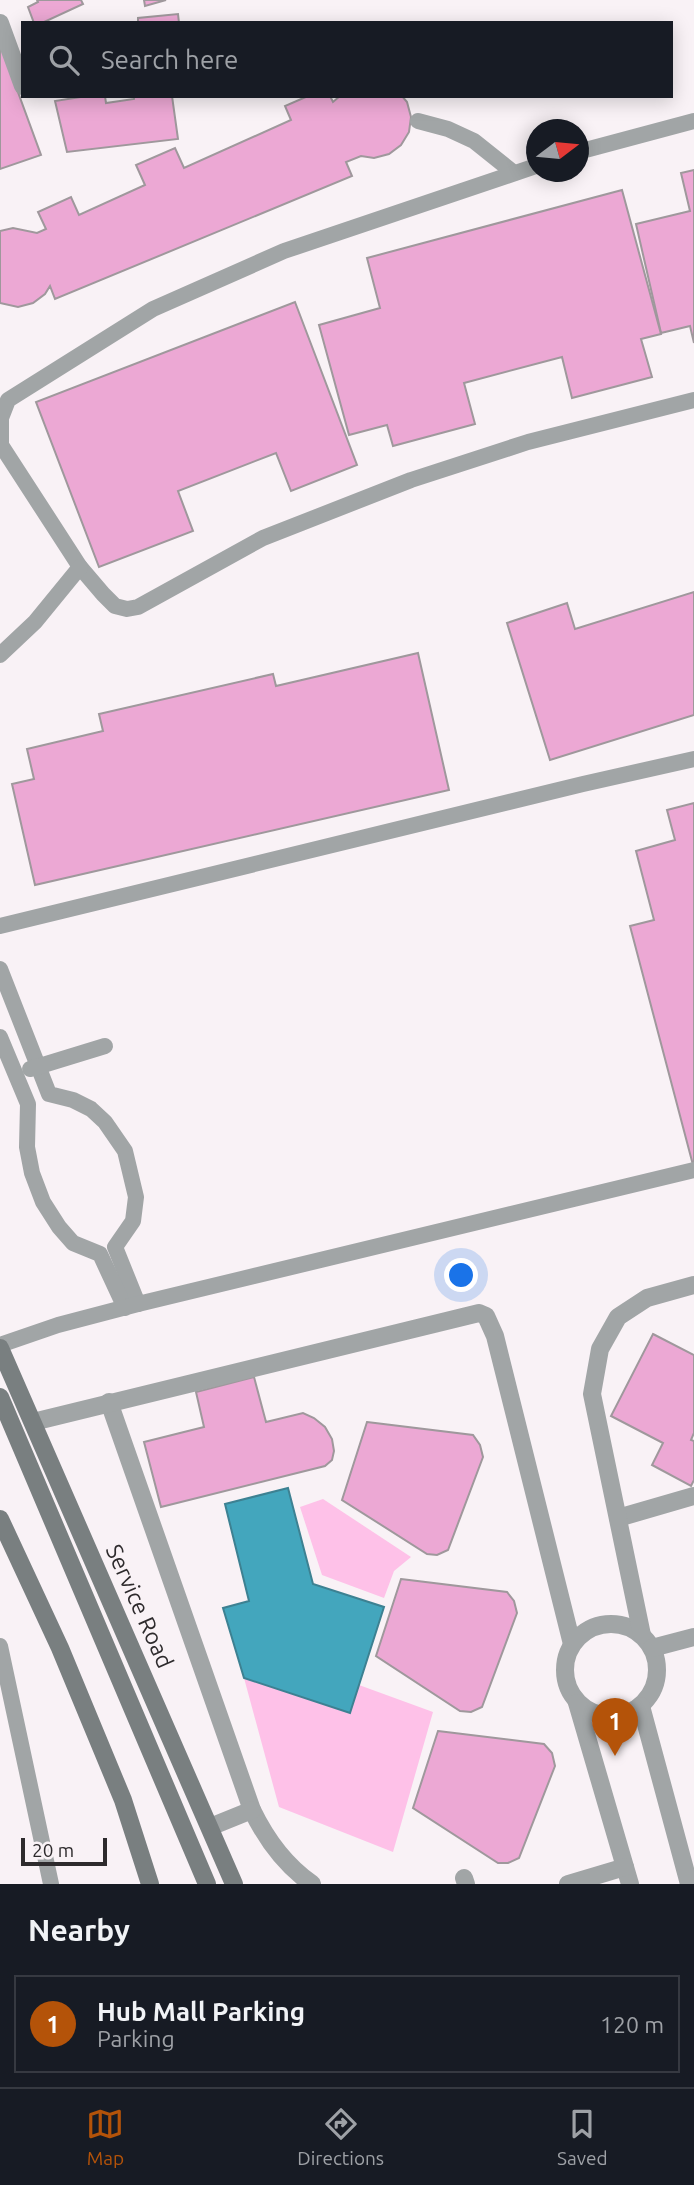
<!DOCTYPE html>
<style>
:root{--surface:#171b24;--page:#242831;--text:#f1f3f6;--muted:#9ea1a6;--line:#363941;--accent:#b45309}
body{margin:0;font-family:Ubuntu,sans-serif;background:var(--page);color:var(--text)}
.compass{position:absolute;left:526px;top:119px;width:63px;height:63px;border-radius:50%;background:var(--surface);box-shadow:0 4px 18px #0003;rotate:74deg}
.scale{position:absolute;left:21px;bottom:18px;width:86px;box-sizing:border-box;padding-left:7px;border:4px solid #2e2b2d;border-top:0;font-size:19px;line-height:24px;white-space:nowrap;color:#2e2b2d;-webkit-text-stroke:5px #f9f2f6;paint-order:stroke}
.you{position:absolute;left:462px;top:1276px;width:24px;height:24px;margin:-18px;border:5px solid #fff;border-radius:50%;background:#1a73e8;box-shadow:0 0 0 10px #1a73e833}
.badge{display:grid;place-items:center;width:46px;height:46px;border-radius:50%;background:var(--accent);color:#fff;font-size:23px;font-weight:700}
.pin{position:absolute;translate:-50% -58px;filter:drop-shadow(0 2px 4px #0008)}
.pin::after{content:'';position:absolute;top:37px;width:24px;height:21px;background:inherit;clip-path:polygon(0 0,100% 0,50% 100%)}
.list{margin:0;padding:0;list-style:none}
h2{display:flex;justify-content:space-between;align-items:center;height:91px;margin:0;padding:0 28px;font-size:30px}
h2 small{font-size:23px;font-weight:400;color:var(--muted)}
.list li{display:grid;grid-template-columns:46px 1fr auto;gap:21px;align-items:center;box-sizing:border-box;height:98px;margin:0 14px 14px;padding:0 14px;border:2px solid var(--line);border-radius:0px}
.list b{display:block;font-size:26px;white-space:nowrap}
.list p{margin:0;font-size:23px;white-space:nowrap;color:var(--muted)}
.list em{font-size:23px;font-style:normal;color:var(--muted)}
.icon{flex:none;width:38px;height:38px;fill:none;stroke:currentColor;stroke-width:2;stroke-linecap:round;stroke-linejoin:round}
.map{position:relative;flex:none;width:694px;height:1884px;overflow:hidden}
.search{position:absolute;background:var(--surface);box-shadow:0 4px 18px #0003;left:21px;right:21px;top:21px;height:77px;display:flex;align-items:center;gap:18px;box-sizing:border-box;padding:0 24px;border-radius:0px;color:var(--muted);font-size:26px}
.sheet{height:203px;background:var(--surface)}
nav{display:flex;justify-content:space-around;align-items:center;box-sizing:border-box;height:98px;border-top:2px solid var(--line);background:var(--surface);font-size:19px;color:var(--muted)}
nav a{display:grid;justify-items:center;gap:4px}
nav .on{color:var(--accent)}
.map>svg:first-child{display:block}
.green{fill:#fec1e8}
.water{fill:#43a6bd;stroke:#3d8192;stroke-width:2}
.building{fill:#eca8d4;stroke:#9f989c;stroke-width:2}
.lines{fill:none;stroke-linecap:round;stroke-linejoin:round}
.lane{stroke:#a1a5a6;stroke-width:16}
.street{stroke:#a1a5a6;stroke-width:18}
.secondary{stroke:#797f80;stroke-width:18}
.labels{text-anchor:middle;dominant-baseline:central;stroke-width:6;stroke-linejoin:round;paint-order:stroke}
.street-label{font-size:23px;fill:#2e2b2d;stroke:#f9f2f6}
</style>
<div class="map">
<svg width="694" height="1884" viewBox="0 0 694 1884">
<rect width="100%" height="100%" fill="#f9f2f6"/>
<g class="green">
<polygon points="323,1499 411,1557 394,1571 384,1598 322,1575 300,1507"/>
<polygon points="244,1678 349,1712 359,1685 433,1712 393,1852 279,1807"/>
</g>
<polygon class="water" points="288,1488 313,1584 384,1607 350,1713 244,1678 223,1608 249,1601 225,1504"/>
<g class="building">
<polygon points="37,0 81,0 83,4 42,23 34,23 28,7 38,2"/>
<polygon points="144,0 166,0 145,6"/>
<polygon points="178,14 179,23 138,23 138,18"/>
<polygon points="0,43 41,155 0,169"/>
<polygon points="87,96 105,96 106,103 134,99 134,96 172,96 178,139 67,152 55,101"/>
<polygon points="308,96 330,96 333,102 340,96 402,96 407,102 411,117 409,132 401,145 389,154 374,158 361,156 346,162 352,176 55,299 50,286 45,294 33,303 18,307 0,303 0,231 13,228 37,233 46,229 38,212 71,197 79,215 145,185 136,165 175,148 184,168 291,120 285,106"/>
<polygon points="694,170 694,343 690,326 661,333 636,224 690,211 681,173"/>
<polygon points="622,190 661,334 641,339 652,377 572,398 562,357 464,383 475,424 393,446 387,425 349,435 319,325 380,308 367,258"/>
<polygon points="295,302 357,465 291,491 276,453 178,491 193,531 99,567 36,402"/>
<polygon points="694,592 694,715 550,760 507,623 567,603 575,629"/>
<polygon points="418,653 449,790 35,885 12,784 34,779 27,749 103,731 99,714 273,674 276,686"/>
<polygon points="694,803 694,1165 693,1165 630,926 654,920 636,851 675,840 667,810"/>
<polygon points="653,1334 694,1355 694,1433 691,1440 694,1441 694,1480 691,1486 652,1465 663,1443 611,1416"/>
<polygon points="254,1377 266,1422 303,1413 314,1418 325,1427 332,1439 334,1451 332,1460 325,1466 161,1507 144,1442 204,1427 196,1392"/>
<polygon points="367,1422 473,1435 480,1445 483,1457 448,1550 437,1555 427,1554 342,1500"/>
<polygon points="401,1579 507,1592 514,1601 517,1613 482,1707 471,1712 460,1711 376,1656"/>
<polygon points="438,1731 544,1744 552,1753 555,1766 519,1858 508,1863 498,1863 413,1808"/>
</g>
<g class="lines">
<g class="lane">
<polyline points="418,121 448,129 474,141 514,173"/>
<polyline points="578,152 694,121"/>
<polyline points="536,166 284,251 153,309 8,400 1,418 1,445 80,567 103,594 115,606 127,609 138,607 263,538 411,480 528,442 694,400"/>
<polyline points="0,655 35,622 80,567"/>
<polyline points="0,926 583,784 694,759"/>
<polyline points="0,969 49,1094 73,1100 91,1109 105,1122 125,1151 136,1197 133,1221 115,1247 138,1304"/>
<polyline points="0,1037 28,1104 27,1147 32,1173 43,1202 59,1227 73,1243 100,1254 125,1308"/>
<polyline points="30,1069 105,1046"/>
<polyline points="0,1345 58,1325 138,1304 694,1170"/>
<polyline points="0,1646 51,1884"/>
</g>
<g class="street">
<polyline points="0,23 23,86"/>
<path d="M 109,1402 L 252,1810 C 266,1839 286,1866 312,1884"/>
<polyline points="33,1422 479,1313 486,1316 495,1336 572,1644"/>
<polyline points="618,1518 694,1496"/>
<circle cx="611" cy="1670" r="46"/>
<polyline points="642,1635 592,1394 600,1349 618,1317 647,1298 694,1285"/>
<polyline points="652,1648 694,1637"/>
<polyline points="577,1703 630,1884"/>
<polyline points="641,1706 689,1884"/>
<polyline points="210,1827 252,1810"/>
<polyline points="464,1878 466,1884"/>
<polyline points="568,1884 625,1867"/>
</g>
<g class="secondary">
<polyline points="0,1348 234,1884"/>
<polyline points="0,1397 207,1884"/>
<polyline points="0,1519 60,1648 123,1800 150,1884"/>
</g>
</g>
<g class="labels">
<g class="street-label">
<text transform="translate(140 1606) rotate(66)">Service Road</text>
</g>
</g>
</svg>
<svg class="compass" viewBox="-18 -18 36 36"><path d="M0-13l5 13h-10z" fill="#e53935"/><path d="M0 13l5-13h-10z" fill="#9ea1a6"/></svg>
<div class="scale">20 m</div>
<div class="you"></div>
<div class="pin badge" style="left:615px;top:1756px">1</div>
<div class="search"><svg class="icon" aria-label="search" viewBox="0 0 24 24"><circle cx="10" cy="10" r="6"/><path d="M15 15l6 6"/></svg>Search here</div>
</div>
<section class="sheet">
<h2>Nearby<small></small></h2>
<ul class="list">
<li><span class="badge">1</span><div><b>Hub Mall Parking</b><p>Parking</p></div><em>120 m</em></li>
</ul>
</section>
<nav>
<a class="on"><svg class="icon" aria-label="map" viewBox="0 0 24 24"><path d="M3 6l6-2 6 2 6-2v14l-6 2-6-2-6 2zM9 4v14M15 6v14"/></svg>Map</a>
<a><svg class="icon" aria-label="directions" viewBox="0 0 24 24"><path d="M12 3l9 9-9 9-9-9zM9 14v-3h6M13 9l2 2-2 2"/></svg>Directions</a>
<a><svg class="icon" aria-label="saved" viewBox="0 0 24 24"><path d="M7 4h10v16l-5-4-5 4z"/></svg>Saved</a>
</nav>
